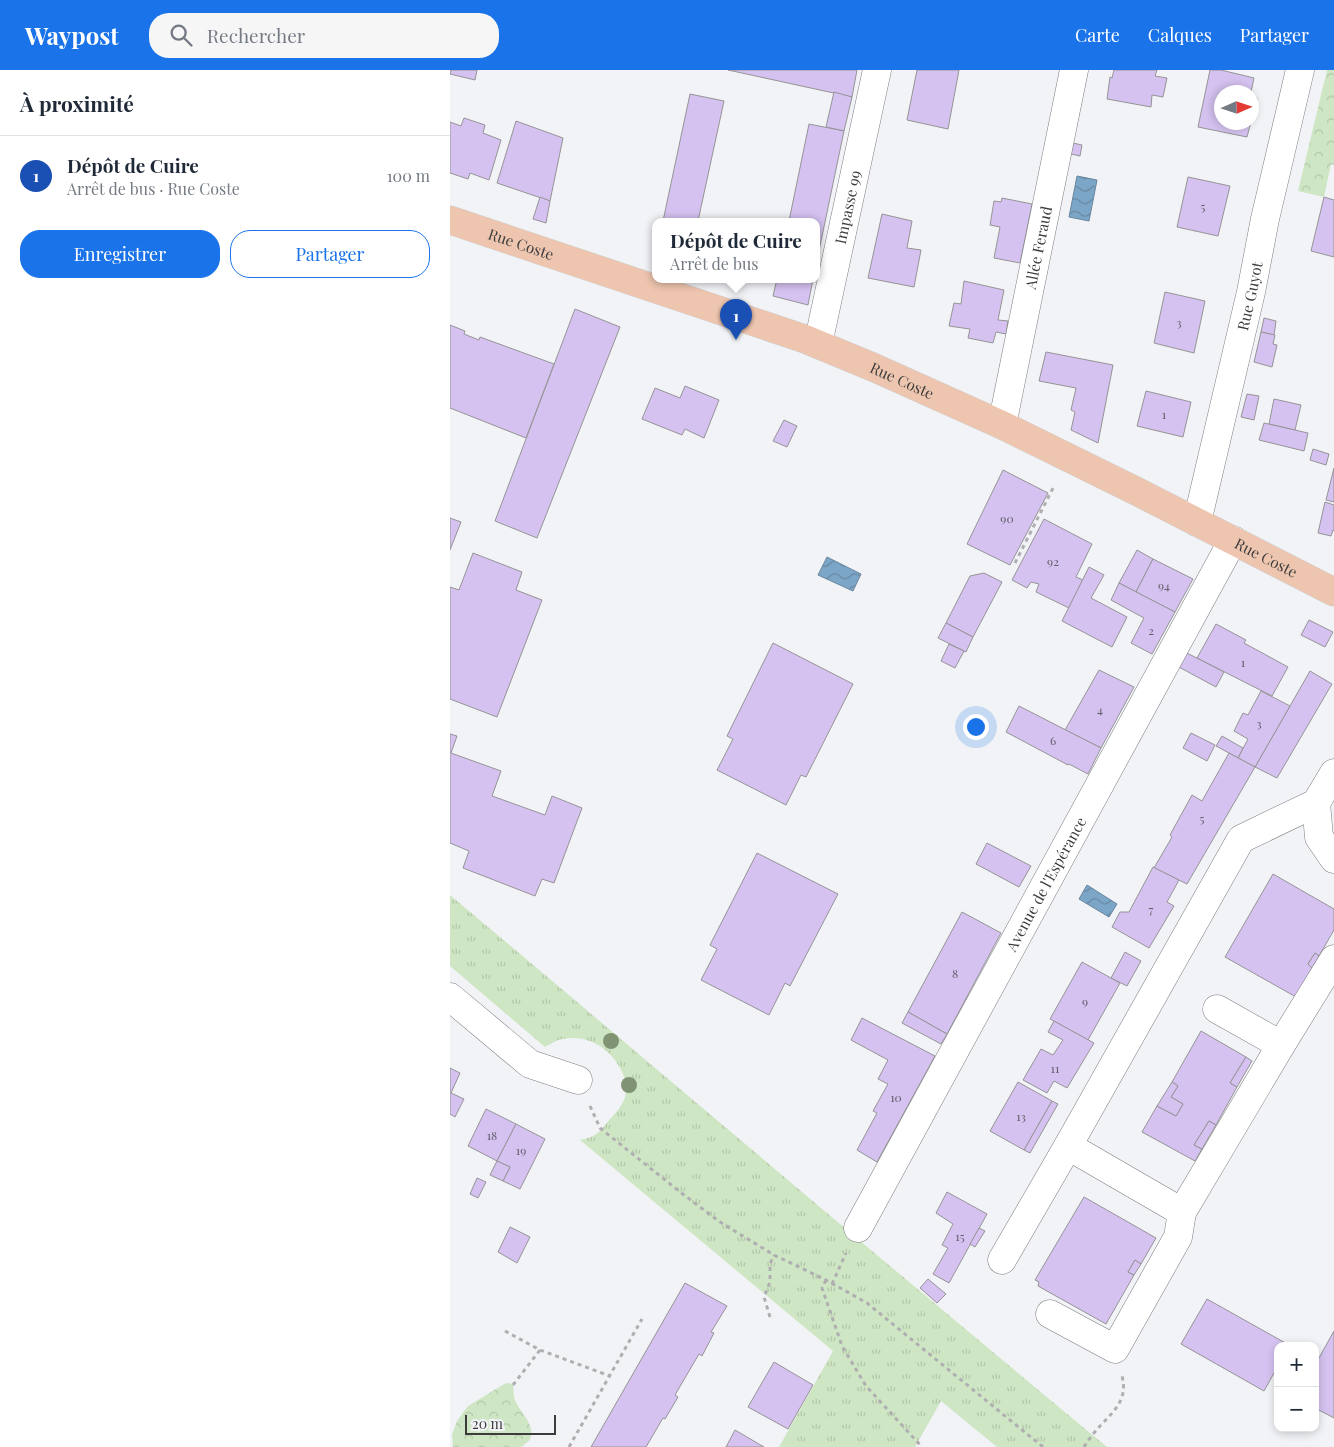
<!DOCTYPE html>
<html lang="fr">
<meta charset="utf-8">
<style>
:root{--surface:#fff;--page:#f6f6f7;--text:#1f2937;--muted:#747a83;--line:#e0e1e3;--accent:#1a73e8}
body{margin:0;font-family:"Playfair Display",serif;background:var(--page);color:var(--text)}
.controls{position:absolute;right:15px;bottom:15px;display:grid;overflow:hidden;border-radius:10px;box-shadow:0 2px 8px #0003}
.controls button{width:45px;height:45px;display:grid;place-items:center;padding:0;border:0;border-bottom:1px solid var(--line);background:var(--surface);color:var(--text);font:25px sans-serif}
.compass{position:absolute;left:764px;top:15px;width:45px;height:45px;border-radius:50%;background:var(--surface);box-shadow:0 2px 8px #0003;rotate:87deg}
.scale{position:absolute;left:15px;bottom:12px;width:91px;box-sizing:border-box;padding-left:5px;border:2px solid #3c3c3d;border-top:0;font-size:14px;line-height:18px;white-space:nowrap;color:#3c3c3d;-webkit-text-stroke:4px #f2f3f6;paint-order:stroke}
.you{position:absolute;left:525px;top:656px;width:18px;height:18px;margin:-12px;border:4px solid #fff;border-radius:50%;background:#1a73e8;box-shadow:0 0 0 8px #1a73e833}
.badge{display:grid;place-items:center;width:32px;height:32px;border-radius:50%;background:var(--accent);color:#fff;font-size:16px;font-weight:700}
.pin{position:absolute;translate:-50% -41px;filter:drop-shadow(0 1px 2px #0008)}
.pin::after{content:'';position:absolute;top:26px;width:18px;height:15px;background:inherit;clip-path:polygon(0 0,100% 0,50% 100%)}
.popup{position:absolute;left:202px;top:148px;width:168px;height:65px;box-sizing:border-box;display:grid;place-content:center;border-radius:10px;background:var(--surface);filter:drop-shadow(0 1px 4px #0005);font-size:16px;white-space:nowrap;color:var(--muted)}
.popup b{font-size:19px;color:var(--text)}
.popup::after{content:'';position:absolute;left:50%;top:100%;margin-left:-10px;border:10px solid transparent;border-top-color:var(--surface)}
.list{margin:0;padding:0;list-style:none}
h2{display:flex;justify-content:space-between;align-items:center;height:65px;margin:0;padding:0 20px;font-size:21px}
h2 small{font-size:16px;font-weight:400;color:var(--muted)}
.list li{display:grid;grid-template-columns:32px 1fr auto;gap:15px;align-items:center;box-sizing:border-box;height:80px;padding:0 20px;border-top:1px solid var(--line)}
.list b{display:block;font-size:19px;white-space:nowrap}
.list p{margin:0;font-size:16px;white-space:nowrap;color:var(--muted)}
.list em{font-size:16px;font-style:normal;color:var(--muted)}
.actions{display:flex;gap:10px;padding:15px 20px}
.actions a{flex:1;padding:11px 0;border:1px solid var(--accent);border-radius:20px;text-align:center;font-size:18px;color:var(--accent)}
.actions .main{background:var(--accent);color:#fff}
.icon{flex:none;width:28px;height:28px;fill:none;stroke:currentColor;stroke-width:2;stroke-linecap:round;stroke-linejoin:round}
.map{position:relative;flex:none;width:884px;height:1377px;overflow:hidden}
header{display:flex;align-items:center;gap:30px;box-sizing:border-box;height:70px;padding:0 25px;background:var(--accent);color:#fff}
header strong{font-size:24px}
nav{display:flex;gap:28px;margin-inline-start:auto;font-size:18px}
.search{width:350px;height:45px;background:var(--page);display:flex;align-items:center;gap:12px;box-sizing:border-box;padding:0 18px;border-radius:20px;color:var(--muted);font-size:19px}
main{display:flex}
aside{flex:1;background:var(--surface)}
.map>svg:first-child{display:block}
.grass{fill:url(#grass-tufts)}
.park{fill:url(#park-crowns)}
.water{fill:url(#water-waves);stroke:#69869e}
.building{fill:#d5c2f0;stroke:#959496}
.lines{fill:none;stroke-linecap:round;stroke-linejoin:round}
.minor-casing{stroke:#7c7d80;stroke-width:29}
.major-casing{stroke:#d0d0d0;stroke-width:29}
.path{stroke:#afafb1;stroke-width:3;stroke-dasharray:4 4;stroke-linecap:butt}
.minor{stroke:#fff;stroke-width:28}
.major{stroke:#eec5af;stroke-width:28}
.tree{fill:#809373}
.labels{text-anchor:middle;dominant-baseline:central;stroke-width:4;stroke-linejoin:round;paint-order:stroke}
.number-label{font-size:12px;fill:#625e6a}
.street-label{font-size:15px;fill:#3c3c3d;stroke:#f2f3f6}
</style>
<header>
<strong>Waypost</strong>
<div class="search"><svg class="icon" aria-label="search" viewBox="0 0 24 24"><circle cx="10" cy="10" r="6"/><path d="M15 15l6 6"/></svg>Rechercher</div>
<nav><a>Carte</a><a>Calques</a><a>Partager</a></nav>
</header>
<main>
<aside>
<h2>À proximité<small></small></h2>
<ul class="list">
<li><span class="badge" style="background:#1a4fb4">1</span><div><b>Dépôt de Cuire</b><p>Arrêt de bus · Rue Coste</p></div><em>100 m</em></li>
</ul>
<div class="actions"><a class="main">Enregistrer</a><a>Partager</a></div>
</aside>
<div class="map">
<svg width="884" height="1377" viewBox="0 0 884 1377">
<defs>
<pattern id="grass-tufts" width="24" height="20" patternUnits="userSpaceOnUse" patternTransform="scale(1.25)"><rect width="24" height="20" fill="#cfe6c4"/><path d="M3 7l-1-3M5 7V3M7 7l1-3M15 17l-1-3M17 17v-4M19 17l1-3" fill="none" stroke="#b3c6a9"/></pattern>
<pattern id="park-crowns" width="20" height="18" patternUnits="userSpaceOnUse" patternTransform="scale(1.25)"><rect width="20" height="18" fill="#cfe6c4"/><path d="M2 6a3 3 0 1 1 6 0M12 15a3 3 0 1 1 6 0" fill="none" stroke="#b3c6a9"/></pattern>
<pattern id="water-waves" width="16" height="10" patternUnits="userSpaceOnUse" patternTransform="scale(1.25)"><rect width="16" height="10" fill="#7ca6c7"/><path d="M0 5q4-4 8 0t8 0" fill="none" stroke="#6788a3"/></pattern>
</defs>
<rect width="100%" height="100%" fill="#f2f3f6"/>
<path class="grass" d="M 0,825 C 219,1009 437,1195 657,1377 L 547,1377 L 491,1331 L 465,1377 L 329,1377 L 383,1281 L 130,1070 C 148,1066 148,1063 160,1049 C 166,1043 172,1036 175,1027 C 178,1017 175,1007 170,998 C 159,977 136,964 113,969 C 106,970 101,974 95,977 L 0,896 Z"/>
<g class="park">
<polygon points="877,0 884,0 884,95 881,94 874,127 848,121"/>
<path d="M 56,1313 L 59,1313 L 63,1315 C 64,1320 63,1325 65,1330 C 69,1341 87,1356 80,1369 C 79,1372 75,1373 72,1377 L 3,1377 L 2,1365 L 7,1351 L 18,1336 Z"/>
</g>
<g class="water">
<polygon points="627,106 647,110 639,151 619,147"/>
<polygon points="377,487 411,504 403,521 368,505"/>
<polygon points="637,815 667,834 659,847 629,829"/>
</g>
<g class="building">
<polygon points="1,0 27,0 25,10 0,4"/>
<polygon points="278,0 407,0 402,27"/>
<polygon points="467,0 509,0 498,59 457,50"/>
<polygon points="664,0 707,0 705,6 717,8 713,27 702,25 701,37 657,29 660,7 662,8"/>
<polygon points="760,0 771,0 804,8 801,22 772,22 772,52 801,52 797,67 748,57"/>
<polygon points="384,22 402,27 394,61 376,57"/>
<polygon points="240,24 274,31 248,151 213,151"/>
<polygon points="802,27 807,28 802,51"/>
<polygon points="14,48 35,55 33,63 51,70 39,110 20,103 18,109 0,103 0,52 11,56"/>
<polygon points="66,51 113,68 100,131 47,113"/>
<polygon points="359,54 394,61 366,195 366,151 339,151"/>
<polygon points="623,73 632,75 630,86 621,84"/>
<polygon points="738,107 780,116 768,166 727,157"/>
<polygon points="90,127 100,131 96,153 83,149"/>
<polygon points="874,127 884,130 884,187 861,181"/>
<polygon points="552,128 582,134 570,193 544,188 550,157 540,155 544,131 551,132"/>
<polygon points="432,144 462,151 457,178 471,180 464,217 418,208"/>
<polygon points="327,209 363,209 358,235 323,226"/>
<polygon points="514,211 554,220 548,250 558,251 556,264 546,262 543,273 518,268 520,259 499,256 504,233 511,234"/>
<polygon points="715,222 755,231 744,283 704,273"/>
<polygon points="125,239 170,257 87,468 45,451"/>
<polygon points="814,248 826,251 824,265 811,262"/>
<polygon points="0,255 15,261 14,264 29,270 30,267 104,294 76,368 0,338"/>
<polygon points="811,262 825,265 823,274 827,275 822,297 804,292"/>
<polygon points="596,282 663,295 648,373 621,360 625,342 621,340 626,318 589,311"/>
<polygon points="235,316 269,330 254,368 235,359 232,365 192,349 205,318 230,328"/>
<polygon points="696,321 741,332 733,367 687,356"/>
<polygon points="797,324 809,326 804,350 791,347"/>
<polygon points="824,329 851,335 845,360 819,354"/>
<polygon points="334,350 347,356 337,377 323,371"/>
<polygon points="814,353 858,363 854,381 809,370"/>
<polygon points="863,379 879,384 876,395 860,390"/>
<polygon points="884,398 884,432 876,430"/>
<polygon points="553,400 598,423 560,495 517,474"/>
<polygon points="875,432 884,435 884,461 883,460 881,466 868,463"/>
<polygon points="0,448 11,452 0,480"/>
<polygon points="594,449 642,474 626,507 633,510 619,538 586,522 589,514 581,512 577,518 562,510"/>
<polygon points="687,480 703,489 686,522 669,513"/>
<polygon points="23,483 72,502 66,520 92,530 47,647 0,629 0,517 9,520"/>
<polygon points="703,489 743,509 725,542 686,522"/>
<polygon points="639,497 654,505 641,528 677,547 662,577 612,551"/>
<polygon points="534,503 552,512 523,567 496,553 520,506"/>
<polygon points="669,513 725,542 702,584 681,573 694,548 661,530"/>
<polygon points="859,550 883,562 875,577 851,565"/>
<polygon points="496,553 523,567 516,582 488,568"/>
<polygon points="766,554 796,570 794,573 838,597 822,626 747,588"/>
<polygon points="323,573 403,614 356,707 351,705 336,735 267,700 283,669 277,666"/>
<polygon points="499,574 514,581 505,598 491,591"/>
<polygon points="735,582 774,602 766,617 727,596"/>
<polygon points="649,600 684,617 651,678 615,660"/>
<polygon points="860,601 882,614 827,708 805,697"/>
<polygon points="811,621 840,636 805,697 788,688 798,669 784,661 793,643 798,645"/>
<polygon points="569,636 651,678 638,704 619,694 618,695 556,662"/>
<polygon points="741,663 765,675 757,691 733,678"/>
<polygon points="0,664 7,666 1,683 51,701 42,726 95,745 102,726 132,738 104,813 92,809 85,826 13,798 19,781 0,773"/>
<polygon points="772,666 793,678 788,688 766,676"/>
<polygon points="779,683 805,697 737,814 704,798 722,767 720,765 742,725 752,731"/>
<polygon points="537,773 581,796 569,817 526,794"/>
<polygon points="307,783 388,824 340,916 335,913 319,945 251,910 267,879 260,875"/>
<polygon points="703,797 729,810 717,832 724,836 699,878 662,857 670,842 679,842"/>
<polygon points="823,804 884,839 884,860 869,886 865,883 858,894 862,898 846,927 775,887"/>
<polygon points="512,842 551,863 497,964 458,942"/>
<polygon points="675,882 691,891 677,916 661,908"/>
<polygon points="865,883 869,886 862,898 858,894"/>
<polygon points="632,892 670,913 638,970 600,949"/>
<polygon points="458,942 497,964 491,974 452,953"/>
<polygon points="412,948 485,986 427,1092 407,1080 427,1043 423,1041 438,1014 428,1009 438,990 401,970"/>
<polygon points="604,951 644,973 617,1018 604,1011 597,1023 573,1010 591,979 603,985 613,970 598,962"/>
<polygon points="751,961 796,987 780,1013 787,1017 766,1055 759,1051 744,1075 752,1079 745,1091 692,1062 707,1036 726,1046 733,1034 721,1027 728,1016 722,1012"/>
<polygon points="796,987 802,991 787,1017 780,1013"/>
<polygon points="0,998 10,1003 1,1023 14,1029 5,1047 0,1044"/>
<polygon points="568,1012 602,1031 574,1080 540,1061"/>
<polygon points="722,1012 728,1016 721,1027 733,1034 726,1046 707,1036"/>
<polygon points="602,1031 608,1034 580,1083 574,1080"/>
<polygon points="36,1039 66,1054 47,1091 18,1076"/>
<polygon points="759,1051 766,1055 752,1079 744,1075"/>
<polygon points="66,1054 95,1069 70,1119 53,1111 60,1097 47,1091"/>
<polygon points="47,1091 60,1097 53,1111 40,1105"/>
<polygon points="27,1108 36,1112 28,1128 20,1124"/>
<polygon points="497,1122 537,1144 499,1213 483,1204 498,1178 492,1175 503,1154 486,1143"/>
<polygon points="634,1127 706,1168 691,1194 685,1190 678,1202 684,1205 656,1254 588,1216 589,1212 585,1210"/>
<polygon points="60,1157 80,1167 67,1193 48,1182"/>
<polygon points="529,1158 535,1161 525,1177 520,1174"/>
<polygon points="685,1190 691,1194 684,1205 678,1202"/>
<polygon points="478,1209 496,1224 487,1233 470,1218"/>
<polygon points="235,1213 277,1236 261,1262 264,1263 252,1286 249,1284 225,1325 228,1327 215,1349 213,1348 196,1377 141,1377"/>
<polygon points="757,1229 839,1275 828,1276 828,1296 814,1321 731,1274"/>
<polygon points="884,1261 884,1348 865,1338 865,1317 868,1311 865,1309 865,1295"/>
<polygon points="324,1292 363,1315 338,1359 298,1337"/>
<polygon points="285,1360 314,1377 276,1377"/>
</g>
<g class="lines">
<g class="minor-casing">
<g id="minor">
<path id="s1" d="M 368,274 L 427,0"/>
<path id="s2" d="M 552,355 L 624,0"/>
<path id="s3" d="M 747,452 L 801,222 L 815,149 L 850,0"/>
<polyline points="884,703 866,733 791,769 618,1076 732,1142 831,975 884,889"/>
<polyline points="866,733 869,767 884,789"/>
<polyline points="0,927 80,994 128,1010"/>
<polyline points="767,939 831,975"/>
<path id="s4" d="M 408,1158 L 783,470"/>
<polyline points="552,1190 618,1076"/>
<polyline points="600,1244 665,1279 728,1167 732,1142"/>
</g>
</g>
<g class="major-casing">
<g id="major">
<path id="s5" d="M 0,150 L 355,269 L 425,298 L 552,355 L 686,421 L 884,522"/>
</g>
</g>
<g class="path">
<polyline points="565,493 603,418"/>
<polyline points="140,1036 150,1058 234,1125 270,1152 324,1185 376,1210 417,1233 593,1377"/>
<polyline points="376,1210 372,1218 392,1276 416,1316 472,1377"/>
<polyline points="382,1214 396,1183"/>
<polyline points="320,1247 314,1227 320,1212 320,1194 324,1185"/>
<polyline points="55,1261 90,1280 160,1306"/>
<polyline points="63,1315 90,1280"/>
<polyline points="119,1377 192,1249"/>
<path d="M 634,1377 C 639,1369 645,1361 651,1355 C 665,1340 678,1329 672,1306"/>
</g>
<use href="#minor" class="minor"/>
<use href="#major" class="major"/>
</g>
<g class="tree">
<circle cx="161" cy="971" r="8"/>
<circle cx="179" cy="1015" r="8"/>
</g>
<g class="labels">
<g class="number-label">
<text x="753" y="136">5</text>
<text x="729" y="252">3</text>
<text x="714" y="344">1</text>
<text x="557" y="448">90</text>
<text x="603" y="491">92</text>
<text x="714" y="515">94</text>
<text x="701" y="560">2</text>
<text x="793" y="592">1</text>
<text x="650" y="639">4</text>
<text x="809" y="653">3</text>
<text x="603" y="670">6</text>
<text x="752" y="748">5</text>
<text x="701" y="839">7</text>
<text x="505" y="903">8</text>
<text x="635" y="931">9</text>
<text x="605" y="998">11</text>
<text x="446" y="1027">10</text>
<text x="571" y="1046">13</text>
<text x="42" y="1065">18</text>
<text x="71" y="1080">19</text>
<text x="510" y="1166">15</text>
</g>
<g class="street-label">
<text stroke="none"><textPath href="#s1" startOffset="140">Impasse 99</textPath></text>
<text stroke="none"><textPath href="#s5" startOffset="75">Rue Coste</textPath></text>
<text stroke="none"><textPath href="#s2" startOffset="181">Allée Feraud</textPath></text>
<text stroke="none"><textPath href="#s3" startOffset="232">Rue Guyot</textPath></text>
<text stroke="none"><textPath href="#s5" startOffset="480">Rue Coste</textPath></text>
<text stroke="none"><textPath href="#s5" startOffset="885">Rue Coste</textPath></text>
<text stroke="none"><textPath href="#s4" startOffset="392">Avenue de l'Espérance</textPath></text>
</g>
</g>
</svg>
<div class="controls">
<button>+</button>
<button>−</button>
</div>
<svg class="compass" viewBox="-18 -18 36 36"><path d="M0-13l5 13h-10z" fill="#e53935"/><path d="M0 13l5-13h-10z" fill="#747a83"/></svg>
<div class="scale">20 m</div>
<div class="you"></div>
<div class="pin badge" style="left:286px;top:270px;background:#1a4fb4">1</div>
<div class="popup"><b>Dépôt de Cuire</b>Arrêt de bus</div>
</div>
</main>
